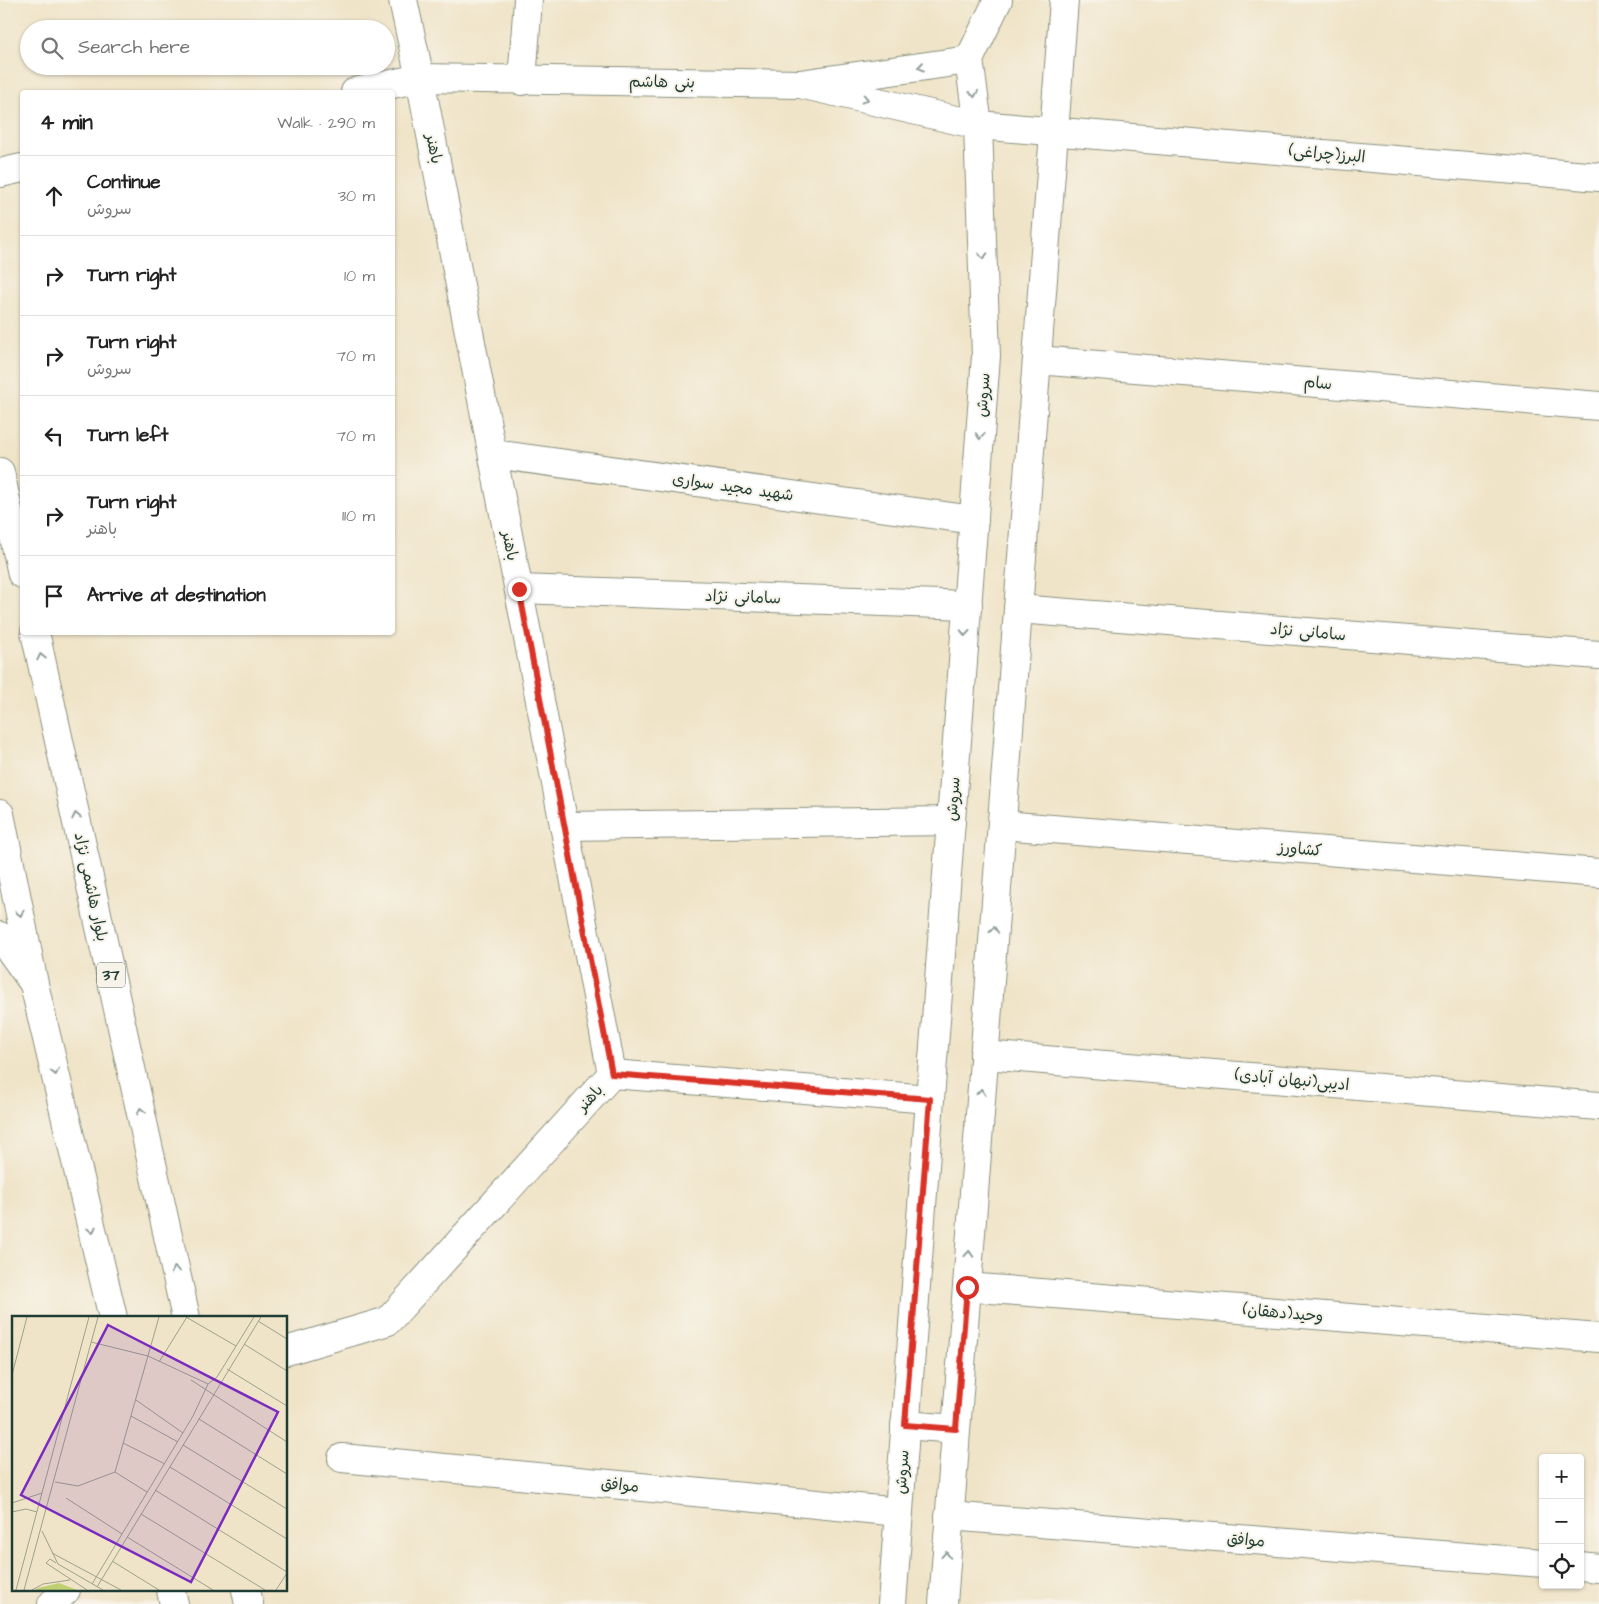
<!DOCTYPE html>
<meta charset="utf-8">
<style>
:root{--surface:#fff;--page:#f6f6f6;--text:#222;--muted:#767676;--line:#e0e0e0}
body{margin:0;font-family:"Architects Daughter","Playpen Sans Arabic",sans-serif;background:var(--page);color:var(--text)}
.controls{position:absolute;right:15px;bottom:15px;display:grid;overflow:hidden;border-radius:5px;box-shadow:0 1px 4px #0004}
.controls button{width:45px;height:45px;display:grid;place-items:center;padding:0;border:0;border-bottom:1px solid var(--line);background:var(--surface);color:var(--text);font:25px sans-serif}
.stop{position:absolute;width:15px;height:15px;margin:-11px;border:4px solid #d93025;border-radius:50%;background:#fff}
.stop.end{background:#d93025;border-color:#fff;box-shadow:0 1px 5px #0008}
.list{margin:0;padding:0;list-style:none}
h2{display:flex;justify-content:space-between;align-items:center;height:65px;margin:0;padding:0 20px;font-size:21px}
h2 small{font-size:16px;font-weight:400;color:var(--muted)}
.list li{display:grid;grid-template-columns:32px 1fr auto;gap:15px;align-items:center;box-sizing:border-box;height:80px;padding:0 20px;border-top:1px solid var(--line)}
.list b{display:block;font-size:19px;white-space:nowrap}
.list p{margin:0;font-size:16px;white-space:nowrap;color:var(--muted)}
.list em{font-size:16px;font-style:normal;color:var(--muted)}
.icon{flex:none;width:28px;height:28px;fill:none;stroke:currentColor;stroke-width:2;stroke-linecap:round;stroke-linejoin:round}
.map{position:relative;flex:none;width:1599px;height:1604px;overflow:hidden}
.search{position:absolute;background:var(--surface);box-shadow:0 1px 4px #0004;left:20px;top:20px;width:375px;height:55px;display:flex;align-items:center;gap:12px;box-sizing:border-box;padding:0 18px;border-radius:28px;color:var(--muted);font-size:19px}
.panel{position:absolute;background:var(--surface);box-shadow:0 1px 4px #0004;left:20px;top:90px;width:375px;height:545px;border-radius:5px}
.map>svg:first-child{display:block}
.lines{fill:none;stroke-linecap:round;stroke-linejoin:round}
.minor-casing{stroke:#88907e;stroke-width:30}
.highway-casing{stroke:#88907e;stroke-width:30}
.minor{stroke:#fff;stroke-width:28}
.highway{stroke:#fff;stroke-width:28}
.oneway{stroke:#8f9e9a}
.route{stroke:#d93025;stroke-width:6}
.labels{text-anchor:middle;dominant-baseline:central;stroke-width:4;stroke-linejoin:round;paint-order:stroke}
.shield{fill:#f7f3e8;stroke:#60746a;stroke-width:1}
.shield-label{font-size:15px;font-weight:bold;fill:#1f3d34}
.street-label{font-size:16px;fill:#1f3d34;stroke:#f7f3e8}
.inset-road{fill:none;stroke:#9ca18d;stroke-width:1}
.view{fill:#7b2cbf;fill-opacity:0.15;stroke:#7b2cbf;stroke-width:2.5}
.inset-edge{fill:none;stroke:#1f3d34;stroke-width:2.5}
</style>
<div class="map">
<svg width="1599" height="1604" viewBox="0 0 1599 1604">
<rect width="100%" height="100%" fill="#f7f3e8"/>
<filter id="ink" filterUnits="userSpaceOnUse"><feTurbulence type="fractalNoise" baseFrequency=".02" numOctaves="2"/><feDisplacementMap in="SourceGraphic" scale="10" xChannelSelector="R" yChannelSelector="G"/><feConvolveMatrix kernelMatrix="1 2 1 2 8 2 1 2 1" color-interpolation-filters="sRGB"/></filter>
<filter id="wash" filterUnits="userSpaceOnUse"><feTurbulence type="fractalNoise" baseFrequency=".0096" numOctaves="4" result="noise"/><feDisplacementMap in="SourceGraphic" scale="20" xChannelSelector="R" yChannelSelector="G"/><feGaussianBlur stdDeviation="1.12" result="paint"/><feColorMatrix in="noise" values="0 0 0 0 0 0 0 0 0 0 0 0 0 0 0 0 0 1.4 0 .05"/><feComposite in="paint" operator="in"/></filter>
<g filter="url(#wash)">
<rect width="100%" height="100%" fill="#f0e4c8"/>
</g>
<g filter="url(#ink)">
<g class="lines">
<g class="minor-casing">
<g id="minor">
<polyline points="522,81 528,0"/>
<polyline points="800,84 978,125 1599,177"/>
<polyline points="355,92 420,78 800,84 969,60"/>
<polyline points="0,173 22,168"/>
<polyline points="1037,360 1599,406"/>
<polyline points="493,454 974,520"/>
<polyline points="519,589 968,605"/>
<polyline points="1018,609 1599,655"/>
<polyline points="1002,825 1599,873"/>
<polyline points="564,826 951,821"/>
<polyline points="0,936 34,984"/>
<polyline points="984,1055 1599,1106"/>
<polyline points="612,1074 930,1099"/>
<polyline points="967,1287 1599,1338"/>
<polyline points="286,1351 388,1321 612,1074 420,78 403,0"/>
<polyline points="905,1425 956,1429"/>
<polyline points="342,1458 899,1512"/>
<polyline points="949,1516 1543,1563"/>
<polyline points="1580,1566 1599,1568"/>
<polyline points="52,1604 66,1590"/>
<polyline points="892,1604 986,356 978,125 969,60 998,0"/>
<polyline points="943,1604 1064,0"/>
</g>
</g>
<g class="highway-casing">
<g id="highway">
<polyline points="0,472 22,574"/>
<polyline points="35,632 186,1318"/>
<polyline points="0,814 34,984 113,1318"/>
<polyline points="171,1590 174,1604"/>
<polyline points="246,1590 249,1604"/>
</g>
</g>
<use href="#minor" class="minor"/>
<use href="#highway" class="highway"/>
</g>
<defs><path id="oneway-chevron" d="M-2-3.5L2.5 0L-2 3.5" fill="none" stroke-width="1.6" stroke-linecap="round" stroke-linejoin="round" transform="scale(1.25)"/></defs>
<g class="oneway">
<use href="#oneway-chevron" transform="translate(921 67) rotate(172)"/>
<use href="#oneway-chevron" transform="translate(974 94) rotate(82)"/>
<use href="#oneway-chevron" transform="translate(865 99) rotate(13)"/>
<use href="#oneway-chevron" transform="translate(983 256) rotate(88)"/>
<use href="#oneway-chevron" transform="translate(980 436) rotate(94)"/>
<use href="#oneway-chevron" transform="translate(965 633) rotate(94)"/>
<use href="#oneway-chevron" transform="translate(41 657) rotate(-102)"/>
<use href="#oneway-chevron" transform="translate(76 816) rotate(-102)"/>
<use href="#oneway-chevron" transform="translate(20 913) rotate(79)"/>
<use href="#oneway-chevron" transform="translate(994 930) rotate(-86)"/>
<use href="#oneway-chevron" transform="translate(55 1072) rotate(77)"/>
<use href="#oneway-chevron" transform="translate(981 1092) rotate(-86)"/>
<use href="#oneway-chevron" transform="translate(141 1111) rotate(-102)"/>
<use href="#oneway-chevron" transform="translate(92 1230) rotate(77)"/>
<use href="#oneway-chevron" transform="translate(969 1254) rotate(-86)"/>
<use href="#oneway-chevron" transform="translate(175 1270) rotate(-102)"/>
<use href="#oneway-chevron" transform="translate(946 1555) rotate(-86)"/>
</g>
</g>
<g class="lines" filter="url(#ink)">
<polyline class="route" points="519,589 612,1074 930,1099 905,1425 956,1429 967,1287"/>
</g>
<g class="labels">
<rect class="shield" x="97" y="962.5" width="28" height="25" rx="4"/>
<g class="shield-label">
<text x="111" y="975">37</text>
</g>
<g class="street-label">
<text transform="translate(662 82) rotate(1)">بنی هاشم</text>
<text transform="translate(434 149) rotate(79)">باهنر</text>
<text transform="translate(1327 154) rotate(5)">البرز(چراغی)</text>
<text transform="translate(1318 383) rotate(5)">سام</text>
<text transform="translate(983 395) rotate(-86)">سروش</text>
<text transform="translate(733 487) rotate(8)">شهید مجید سواری</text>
<text transform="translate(510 546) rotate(79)">باهنر</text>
<text transform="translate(743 597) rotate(2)">سامانی نژاد</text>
<text transform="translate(1308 632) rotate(5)">سامانی نژاد</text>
<text transform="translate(953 799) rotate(-86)">سروش</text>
<text transform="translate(1300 849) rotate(5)">کشاورز</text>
<text transform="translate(91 887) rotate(78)">بلوار هاشمی نژاد</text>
<text transform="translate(1292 1080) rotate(5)">ادیبی(نبهان آبادی)</text>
<text transform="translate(590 1098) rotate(-48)">باهنر</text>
<text transform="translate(1283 1313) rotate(5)">وحید(دهقان)</text>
<text transform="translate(902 1472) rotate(-86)">سروش</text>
<text transform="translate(620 1485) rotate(6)">موافق</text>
<text transform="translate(1246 1540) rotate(5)">موافق</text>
</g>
</g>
<g transform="translate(12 1316)">
<rect width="275" height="275" fill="#f0e4c8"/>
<path d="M 47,267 L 65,274 L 23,274 L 26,272 Z" fill="#bfd073"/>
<path class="inset-road" d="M 174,1 L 224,30M 246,5 L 275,23M 79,26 L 136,40 L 196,68M 232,28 L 275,55M 147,46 L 175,1M 215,53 L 275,90M 0,59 L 15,1M 179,64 L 275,126M 124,84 L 171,117M 119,100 L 166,126M 187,103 L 275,158M 111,127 L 153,148M 171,129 L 275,193M 158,151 L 275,223M 103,156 L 135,176M 43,166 L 66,170 L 103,156 L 147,1M 143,174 L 275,256M 54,182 L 110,218M 0,187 L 30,177M 0,196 L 14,193 L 25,196M 129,198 L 253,274M 30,215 L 46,248 L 91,274M 115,221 L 201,274M 40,237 L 109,274M 100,245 L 147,274M 44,247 L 38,243 L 34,247 L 75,274M 80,268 L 181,100 L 196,68 L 205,61 L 242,1M 85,271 L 249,1M 4,274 L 77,1M 12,274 L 86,1M 20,274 L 31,268 L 58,264M 264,274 L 275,257"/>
<path class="view" d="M 96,9 L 266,96 L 179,266 L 9,179 Z"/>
<rect width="275" height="275" class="inset-edge"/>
</g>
</svg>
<div class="controls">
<button>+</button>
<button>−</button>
<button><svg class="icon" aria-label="locate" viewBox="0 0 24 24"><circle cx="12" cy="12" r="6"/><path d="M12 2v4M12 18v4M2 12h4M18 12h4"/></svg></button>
</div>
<div class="stop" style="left:967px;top:1287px"></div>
<div class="stop end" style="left:519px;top:589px"></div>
<div class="search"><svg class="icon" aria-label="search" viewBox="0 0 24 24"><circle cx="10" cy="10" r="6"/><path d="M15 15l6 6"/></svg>Search here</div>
<section class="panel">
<h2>4 min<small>Walk · 290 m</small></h2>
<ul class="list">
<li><svg class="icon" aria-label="ahead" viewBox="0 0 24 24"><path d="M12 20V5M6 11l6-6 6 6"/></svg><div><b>Continue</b><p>سروش</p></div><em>30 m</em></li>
<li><svg class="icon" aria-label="right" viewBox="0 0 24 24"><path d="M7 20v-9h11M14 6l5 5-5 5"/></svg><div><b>Turn right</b></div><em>10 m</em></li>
<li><svg class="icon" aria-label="right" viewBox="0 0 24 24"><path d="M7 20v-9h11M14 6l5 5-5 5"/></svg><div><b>Turn right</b><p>سروش</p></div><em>70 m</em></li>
<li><svg class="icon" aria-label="left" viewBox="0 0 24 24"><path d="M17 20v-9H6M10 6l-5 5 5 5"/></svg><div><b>Turn left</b></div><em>70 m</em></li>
<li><svg class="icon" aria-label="right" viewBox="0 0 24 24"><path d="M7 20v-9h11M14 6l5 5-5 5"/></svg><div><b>Turn right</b><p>باهنر</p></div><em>110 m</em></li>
<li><svg class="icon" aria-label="arrive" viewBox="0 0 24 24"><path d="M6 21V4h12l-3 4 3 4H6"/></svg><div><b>Arrive at destination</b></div></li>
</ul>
</section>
</div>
